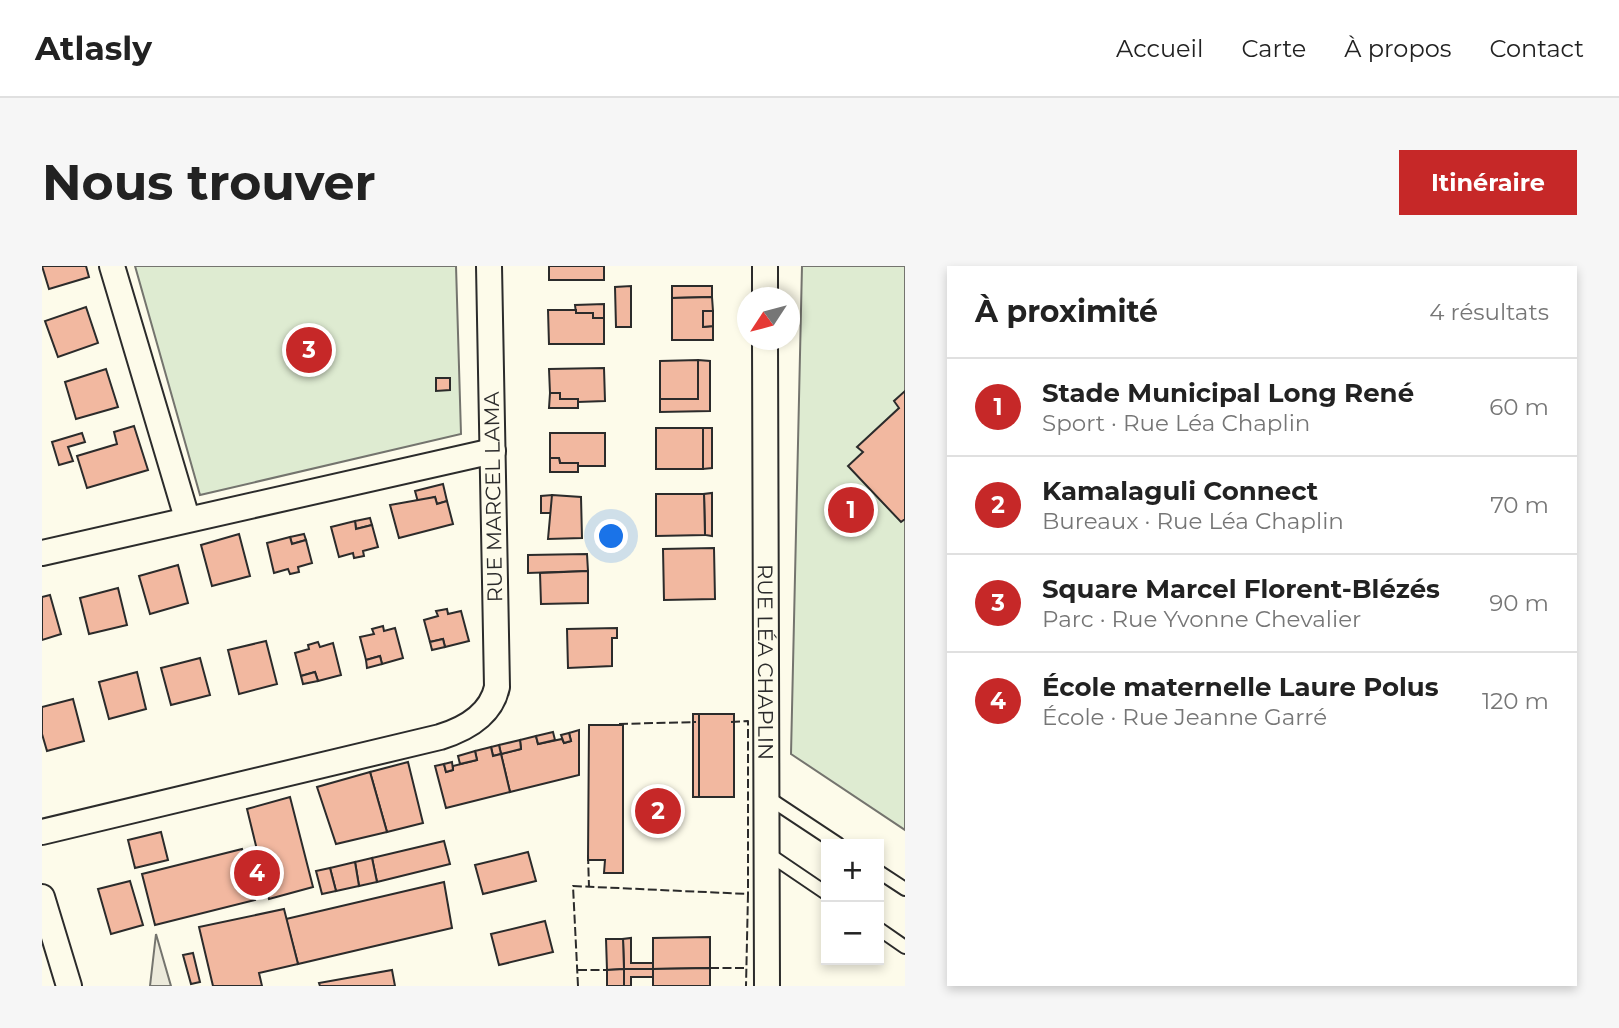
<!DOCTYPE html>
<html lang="fr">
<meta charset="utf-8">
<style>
:root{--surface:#fff;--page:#f6f6f6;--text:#222;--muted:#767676;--line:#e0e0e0;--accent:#c62828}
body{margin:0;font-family:Montserrat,sans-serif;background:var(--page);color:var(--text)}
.controls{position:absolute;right:21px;bottom:21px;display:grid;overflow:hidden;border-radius:0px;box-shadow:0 4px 10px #0003}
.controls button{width:63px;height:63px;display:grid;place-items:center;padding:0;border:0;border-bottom:2px solid var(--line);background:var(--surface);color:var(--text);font:35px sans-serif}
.compass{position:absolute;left:695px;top:21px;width:63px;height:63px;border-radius:50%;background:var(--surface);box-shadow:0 4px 10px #0003;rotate:234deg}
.you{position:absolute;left:570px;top:271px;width:24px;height:24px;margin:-18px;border:5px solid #fff;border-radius:50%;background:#1a73e8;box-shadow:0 0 0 10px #1a73e833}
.badge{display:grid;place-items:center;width:46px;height:46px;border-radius:50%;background:var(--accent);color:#fff;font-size:23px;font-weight:700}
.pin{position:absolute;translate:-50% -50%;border:4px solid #fff;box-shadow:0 2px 7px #0006}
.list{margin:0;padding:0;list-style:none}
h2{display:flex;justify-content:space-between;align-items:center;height:91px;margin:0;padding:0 28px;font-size:30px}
h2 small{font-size:23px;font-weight:400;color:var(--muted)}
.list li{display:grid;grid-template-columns:46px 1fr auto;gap:21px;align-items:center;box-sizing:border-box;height:98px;padding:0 28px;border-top:2px solid var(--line)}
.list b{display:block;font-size:26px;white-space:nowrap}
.list p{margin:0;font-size:23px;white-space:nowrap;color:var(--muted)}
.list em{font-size:23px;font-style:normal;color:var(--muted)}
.map{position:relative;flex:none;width:863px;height:720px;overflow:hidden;border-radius:0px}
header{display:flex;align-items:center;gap:42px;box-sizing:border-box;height:98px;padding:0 35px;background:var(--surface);border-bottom:2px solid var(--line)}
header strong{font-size:33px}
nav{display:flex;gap:38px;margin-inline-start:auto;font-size:24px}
.intro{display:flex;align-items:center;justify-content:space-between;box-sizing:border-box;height:168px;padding:0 42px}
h1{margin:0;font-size:49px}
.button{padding:18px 32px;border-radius:0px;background:var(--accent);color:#fff;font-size:24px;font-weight:700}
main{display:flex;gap:42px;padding:0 42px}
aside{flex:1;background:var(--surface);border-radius:0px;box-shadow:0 4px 10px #0003}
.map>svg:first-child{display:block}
.green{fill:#deebd1;stroke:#74746e;stroke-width:2}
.parking{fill:#eceadb;stroke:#74746e;stroke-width:2}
.building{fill:#f2b8a0;stroke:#2b2b2b;stroke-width:2}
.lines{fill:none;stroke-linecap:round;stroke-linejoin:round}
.lane-casing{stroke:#2b2b2b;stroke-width:16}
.street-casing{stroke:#2b2b2b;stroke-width:28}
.lane{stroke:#fdfbea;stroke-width:12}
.street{stroke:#fdfbea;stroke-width:24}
.fence{stroke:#2b2b2b;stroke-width:2;stroke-dasharray:9 3.5;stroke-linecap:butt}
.labels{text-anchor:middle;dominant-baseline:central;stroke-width:5;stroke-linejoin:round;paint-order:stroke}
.street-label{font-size:21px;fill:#2b2b2b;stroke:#fdfbea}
</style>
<header>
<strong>Atlasly</strong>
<nav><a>Accueil</a><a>Carte</a><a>À propos</a><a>Contact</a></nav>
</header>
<div class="intro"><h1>Nous trouver</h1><a class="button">Itinéraire</a></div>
<main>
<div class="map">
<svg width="863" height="720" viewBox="0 0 863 720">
<rect width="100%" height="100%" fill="#fdfbea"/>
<g class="green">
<polygon points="93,0 414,0 419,168 158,229"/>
<polygon points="760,0 863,0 863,564 749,488"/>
</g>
<polygon class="parking" points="114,668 129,720 108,720"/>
<g class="building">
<polygon points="0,0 44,0 47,11 7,23"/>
<rect x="507" y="0" width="55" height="14"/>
<polygon points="589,20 589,61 574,61 573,21"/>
<polygon points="630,20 670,20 670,31 630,32"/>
<polygon points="670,31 671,45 661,45 661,61 671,60 671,74 630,74 630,32"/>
<polygon points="562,38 562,52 551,52 551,47 534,47 533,39"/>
<polygon points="44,41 56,77 16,91 3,55"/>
<polygon points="506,44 534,44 534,47 551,47 551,52 562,52 562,78 507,78"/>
<polygon points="661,45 671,45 671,60 661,61"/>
<polygon points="656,94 656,133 618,133 618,95"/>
<polygon points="656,94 668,95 668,145 618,146 618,133 656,133"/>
<polygon points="562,102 563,135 536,136 536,133 518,133 518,127 508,127 507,103"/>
<polygon points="64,103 76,141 34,153 23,116"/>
<polygon points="394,112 408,112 408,124 394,125"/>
<polygon points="863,125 863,253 859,256 806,200 821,186 815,181 857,142 852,135"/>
<polygon points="508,127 518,127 518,133 536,133 536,142 507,142"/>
<polygon points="92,160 106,204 45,222 35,190 75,178 72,166"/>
<rect x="614" y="162" width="47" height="41"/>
<polygon points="661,162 670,162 670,202 661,203"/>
<polygon points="40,167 43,176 26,181 31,195 17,199 10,176"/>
<polygon points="508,167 563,167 563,200 536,200 536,197 518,197 517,192 508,192"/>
<polygon points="508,192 517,192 518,197 536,197 536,206 508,206"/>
<polygon points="401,218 405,235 395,238 393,231 376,236 373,225"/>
<polygon points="670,227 670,270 663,269 662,228"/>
<polygon points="614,228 662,228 663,269 614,270"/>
<polygon points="510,229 510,247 499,247 499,230"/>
<polygon points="510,229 539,231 540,272 506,273"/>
<polygon points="393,231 395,238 405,235 411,258 357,272 348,239"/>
<polygon points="328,252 330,259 314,263 313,255"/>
<polygon points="313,255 314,263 330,259 336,281 321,285 322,290 312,292 311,287 297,291 289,261"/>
<polygon points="197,268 208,310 170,320 159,279"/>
<polygon points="262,268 264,274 250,278 248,271"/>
<polygon points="248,271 250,278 264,274 270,297 256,301 257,306 248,308 246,303 232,307 225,277"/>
<polygon points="672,282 673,333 622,334 621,283"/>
<polygon points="545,288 546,305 486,307 486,289"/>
<polygon points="136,299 146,337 108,348 97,310"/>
<polygon points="546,305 546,337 499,338 498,307"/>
<polygon points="76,322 85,359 47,368 38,332"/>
<polygon points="8,329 19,368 0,374 0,331"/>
<polygon points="405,343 406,348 419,345 427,375 403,381 401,373 388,376 382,354 396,350 394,345"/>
<polygon points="341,360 342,365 353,362 361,392 340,398 338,390 324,394 318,371 332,368 330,363"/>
<polygon points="575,362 575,372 570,372 570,400 526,402 525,363"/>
<polygon points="401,373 403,381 390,384 388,376"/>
<polygon points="224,375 235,418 197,428 186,384"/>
<polygon points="276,376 278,381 291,377 299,409 276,415 273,406 259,410 253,387 267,383 266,379"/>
<polygon points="338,390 340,398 325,402 324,394"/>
<polygon points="158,392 168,429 129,439 119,402"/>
<polygon points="95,406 104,443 67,453 57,416"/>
<polygon points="273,406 276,415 261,418 259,410"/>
<polygon points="31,433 42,475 5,485 0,468 0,441"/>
<rect x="651" y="448" width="6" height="83"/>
<rect x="657" y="448" width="35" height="83"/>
<polygon points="547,459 581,459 581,607 562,607 563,594 546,594"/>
<polygon points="537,464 537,509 468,526 459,488 479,483 478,474 494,470 496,478 520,473 522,477 529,475 527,467"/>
<polygon points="511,466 513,474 496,478 494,470"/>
<polygon points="527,467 529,475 522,477 519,469"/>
<polygon points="478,474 479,483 459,488 457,479"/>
<polygon points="457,479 459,488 451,490 449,481"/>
<polygon points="449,481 451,490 459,488 468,526 404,542 393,500 402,498 404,506 411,504 411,500 435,494 433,485"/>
<polygon points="433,485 435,494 418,498 416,490"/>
<polygon points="366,496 381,557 345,566 328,506"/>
<polygon points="410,496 411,504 404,506 402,498"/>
<polygon points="328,506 345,566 294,578 275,521"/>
<polygon points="248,531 271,621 227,633 205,543"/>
<polygon points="119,566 126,594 93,602 86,574"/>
<polygon points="402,575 408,598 335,616 330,592"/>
<polygon points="200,583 213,634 113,659 100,608"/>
<polygon points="486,586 494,615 441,628 433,599"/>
<polygon points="330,592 335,616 317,620 313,596"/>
<polygon points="313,596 317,620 294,625 288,602"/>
<polygon points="288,602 294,625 280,628 274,605"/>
<polygon points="88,615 101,659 69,668 56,623"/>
<polygon points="402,616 410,662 256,698 244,653"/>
<polygon points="242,643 256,698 217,707 220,720 171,720 157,661"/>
<polygon points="503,655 511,686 457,699 449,668"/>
<polygon points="668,671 668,702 611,703 611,672"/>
<polygon points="589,672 589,697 611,697 611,703 582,703 581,673"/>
<polygon points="564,673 581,673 582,703 565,704"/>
<polygon points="151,687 158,716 149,718 141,689"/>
<polygon points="668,702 668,720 611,720 611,703"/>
<polygon points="582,703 582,720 565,720 565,704"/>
<polygon points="582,703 611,703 611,711 589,711 589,720 582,720"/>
<polygon points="350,704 353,720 278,720 277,717"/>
</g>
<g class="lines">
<g class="lane-casing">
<g id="lane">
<polyline points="725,531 796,578"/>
<polyline points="725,587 784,627"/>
<polyline points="837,606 863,623"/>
<polyline points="837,663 863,681"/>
</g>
</g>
<g class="street-casing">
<g id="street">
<polyline points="70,0 145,252"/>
<polyline points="723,32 723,0"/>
<path id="s1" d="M 723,74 L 725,720"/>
<polyline points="0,287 451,185"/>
<path d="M 0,566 L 398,471 C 424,463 449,449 455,421 L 447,0"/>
<polyline points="0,631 27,720"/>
</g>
</g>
<use href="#lane" class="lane"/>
<use href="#street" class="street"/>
<g class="fence">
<polyline points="689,456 706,455 706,628"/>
<polyline points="577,458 654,456"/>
<polyline points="546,589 547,621"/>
<polyline points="668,702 704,702"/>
<polyline points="536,704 565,704"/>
<polyline points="536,720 531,620 706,628 704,720"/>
</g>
</g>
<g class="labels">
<g class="street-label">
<text transform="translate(451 231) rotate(-91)">RUE MARCEL LAMA</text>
<text stroke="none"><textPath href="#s1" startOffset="322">RUE LÉA CHAPLIN</textPath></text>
</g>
</g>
</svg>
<div class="controls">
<button>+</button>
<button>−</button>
</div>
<svg class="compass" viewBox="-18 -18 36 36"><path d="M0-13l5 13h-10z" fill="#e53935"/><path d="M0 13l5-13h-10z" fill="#767676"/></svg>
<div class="you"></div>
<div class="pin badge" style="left:809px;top:244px">1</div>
<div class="pin badge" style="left:616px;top:545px">2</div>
<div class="pin badge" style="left:267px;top:84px">3</div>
<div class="pin badge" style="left:215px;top:607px">4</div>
</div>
<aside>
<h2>À proximité<small>4 résultats</small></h2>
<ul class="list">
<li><span class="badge">1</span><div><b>Stade Municipal Long René</b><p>Sport · Rue Léa Chaplin</p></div><em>60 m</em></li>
<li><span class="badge">2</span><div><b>Kamalaguli Connect</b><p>Bureaux · Rue Léa Chaplin</p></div><em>70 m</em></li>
<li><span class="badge">3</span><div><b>Square Marcel Florent-Blézés</b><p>Parc · Rue Yvonne Chevalier</p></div><em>90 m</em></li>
<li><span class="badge">4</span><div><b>École maternelle Laure Polus</b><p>École · Rue Jeanne Garré</p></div><em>120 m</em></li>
</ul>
</aside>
</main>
